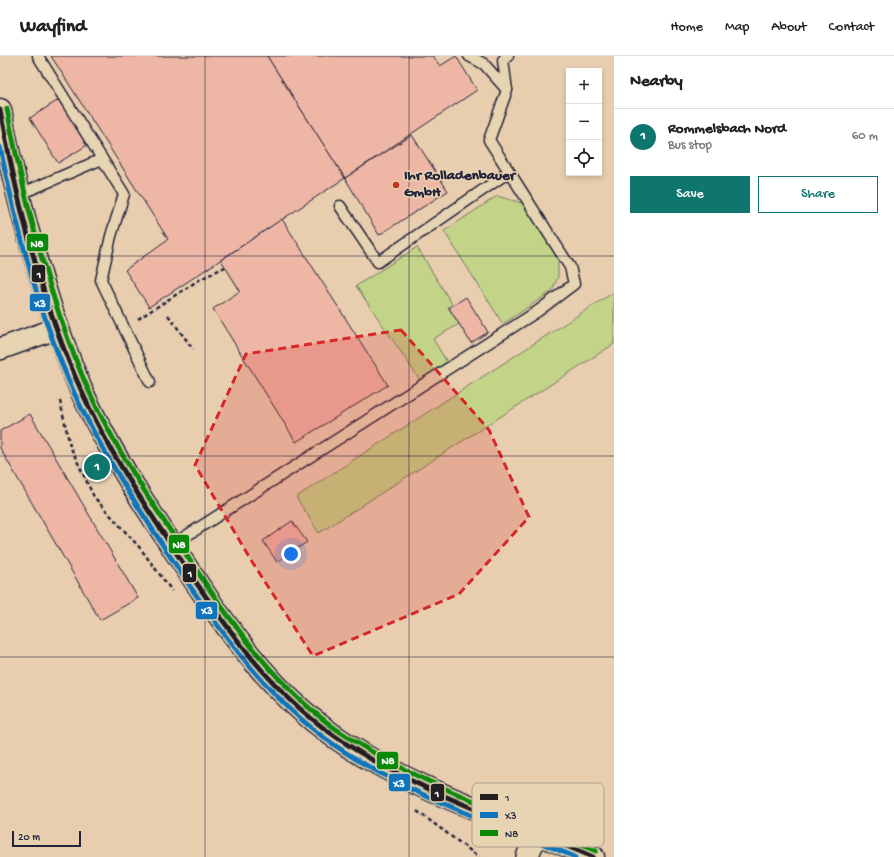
<!DOCTYPE html>
<meta charset="utf-8">
<style>
:root{--surface:#fff;--page:#f6f6f6;--text:#222;--muted:#767676;--line:#e0e0e0;--accent:#0f766e}
body{margin:0;font-family:"Gochi Hand",sans-serif;background:var(--page);color:var(--text)}
.controls{position:absolute;right:12px;top:12px;display:grid;overflow:hidden;border-radius:0px;box-shadow:0 2px 6px #0003}
.controls button{width:36px;height:36px;display:grid;place-items:center;padding:0;border:0;border-bottom:1px solid var(--line);background:var(--surface);color:var(--text);font:20px sans-serif}
.scale{position:absolute;left:12px;bottom:10px;width:69px;box-sizing:border-box;padding-left:4px;border:2px solid #22223b;border-top:0;font-size:11px;line-height:14px;white-space:nowrap;color:#22223b;-webkit-text-stroke:3px #e7d4b2;paint-order:stroke}
.you{position:absolute;left:291px;top:498px;width:14px;height:14px;margin:-10px;border:3px solid #fff;border-radius:50%;background:#1a73e8;box-shadow:0 0 0 6px #1a73e833}
.badge{display:grid;place-items:center;width:26px;height:26px;border-radius:50%;background:var(--accent);color:#fff;font-size:13px;font-weight:700}
.pin{position:absolute;translate:-50% -50%;border:2px solid #fff;box-shadow:0 1px 4px #0006}
.list{margin:0;padding:0;list-style:none}
h2{display:flex;justify-content:space-between;align-items:center;height:52px;margin:0;padding:0 16px;font-size:17px}
h2 small{font-size:13px;font-weight:400;color:var(--muted)}
.list li{display:grid;grid-template-columns:26px 1fr auto;gap:12px;align-items:center;box-sizing:border-box;height:56px;padding:0 16px;border-top:1px solid var(--line)}
.list b{display:block;font-size:15px;white-space:nowrap}
.list p{margin:0;font-size:13px;white-space:nowrap;color:var(--muted)}
.list em{font-size:13px;font-style:normal;color:var(--muted)}
.actions{display:flex;gap:8px;padding:12px 16px}
.actions a{flex:1;padding:9px 0;border:1px solid var(--accent);border-radius:0px;text-align:center;font-size:14px;color:var(--accent)}
.actions .main{background:var(--accent);color:#fff}
.icon{flex:none;width:22px;height:22px;fill:none;stroke:currentColor;stroke-width:2;stroke-linecap:round;stroke-linejoin:round}
.map{position:relative;flex:none;width:614px;height:801px;overflow:hidden}
header{display:flex;align-items:center;gap:24px;box-sizing:border-box;height:56px;padding:0 20px;background:var(--surface);border-bottom:1px solid var(--line)}
header strong{font-size:19px}
nav{display:flex;gap:22px;margin-inline-start:auto;font-size:14px}
main{display:flex}
aside{flex:1;background:var(--surface)}
.map>svg:first-child{display:block}
.green{fill:#c3d388;stroke:#727a62}
.building{fill:#eeb6a5;stroke:#22223b}
.lines{fill:none;stroke-linecap:round;stroke-linejoin:round}
.service-casing{stroke:#22223b;stroke-width:13}
.minor-casing{stroke:#22223b;stroke-width:24}
.secondary-casing{stroke:#22223b;stroke-width:25}
.path{stroke:#22223b;stroke-width:2.5;stroke-dasharray:4 3;stroke-linecap:butt}
.service{stroke:#e7d4b2;stroke-width:10}
.minor{stroke:#e7d4b2;stroke-width:21}
.secondary{stroke:#e7d4b2;stroke-width:22}
.bus-1-casing{stroke:#e7d4b2;stroke-width:8}
.bus-2-casing{stroke:#e7d4b2;stroke-width:8}
.bus-3-casing{stroke:#e7d4b2;stroke-width:8}
.bus-1{stroke:#231f20;stroke-width:5}
.bus-2{stroke:#1074bc;stroke-width:5}
.bus-3{stroke:#088a08;stroke-width:5}
.marked{fill:#d62828;fill-opacity:0.2;stroke:#d62828;stroke-width:3;stroke-dasharray:8 5;stroke-linejoin:round}
.grid{fill:none;stroke:#22223b;stroke-width:1;stroke-opacity:0.55}
.poi-dot{fill:#c8321e;stroke:#e7d4b2;stroke-width:1.5}
.labels{text-anchor:middle;dominant-baseline:central;stroke-width:3;stroke-linejoin:round;paint-order:stroke}
.poi-label{font-size:15px;font-weight:bold;fill:#22223b;stroke:#e7d4b2;text-anchor:start}
.key{fill:#e7d4b2;stroke:#ac9f8e;stroke-width:1}
.key-label{font-size:11px;fill:#22223b}
.line-badge{stroke:#e7d4b2;stroke-width:1.5}
.badge-label{font-size:11px;text-anchor:middle;font-weight:bold;fill:#fff}
</style>
<header>
<strong>Wayfind</strong>
<nav><a>Home</a><a>Map</a><a>About</a><a>Contact</a></nav>
</header>
<main>
<div class="map">
<svg width="614" height="801" viewBox="0 0 614 801">
<rect width="100%" height="100%" fill="#e8ceaf"/>
<filter id="ink" filterUnits="userSpaceOnUse"><feTurbulence type="fractalNoise" baseFrequency=".025" numOctaves="2"/><feDisplacementMap in="SourceGraphic" scale="8" xChannelSelector="R" yChannelSelector="G"/><feConvolveMatrix kernelMatrix="1 2 1 2 8 2 1 2 1" color-interpolation-filters="sRGB"/></filter>
<g filter="url(#ink)">
<g class="green">
<polygon points="497,140 522,147 558,203 558,221 552,235 503,268 444,175"/>
<polygon points="417,191 452,248 448,251 459,268 433,283 447,306 420,324 356,230"/>
<polygon points="614,236 614,288 319,477 296,441"/>
</g>
<g class="building">
<polygon points="51,0 267,0 345,122 149,251 125,214 168,183"/>
<polygon points="267,0 433,0 440,10 456,0 477,34 345,122"/>
<polygon points="60,43 89,88 58,107 30,62"/>
<polygon points="412,79 448,135 379,179 345,122"/>
<polygon points="282,163 388,329 296,386 213,253 240,235 221,204"/>
<polygon points="466,241 488,276 471,287 449,252"/>
<polygon points="30,358 138,542 100,564 0,392 0,375"/>
<polygon points="292,465 307,486 277,506 263,485"/>
</g>
<g class="lines">
<g class="service-casing">
<g id="service">
<polyline points="38,0 124,138 111,180 101,224 150,326"/>
<polyline points="469,0 484,8 507,34"/>
<polyline points="18,139 102,103"/>
<polyline points="340,150 378,206 509,116"/>
<polyline points="172,489 538,255 574,228 570,211 489,84 507,34 503,4 508,0"/>
</g>
</g>
<g class="minor-casing">
<g id="minor">
<polyline points="0,293 58,272"/>
<polyline points="527,801 537,778"/>
</g>
</g>
<g class="secondary-casing">
<path id="secondary" d="M 0,54 C 12,121 29,185 50,250 C 60,279 70,308 82,336 C 111,399 155,465 194,523 C 233,581 274,637 331,678 C 410,735 505,761 593,801"/>
</g>
<g class="path">
<polyline points="168,259 193,293"/>
<polyline points="138,263 199,224 225,211"/>
<polyline points="60,345 70,390 94,441 140,492 172,535"/>
<polyline points="417,755 479,801"/>
</g>
<use href="#service" class="service"/>
<use href="#minor" class="minor"/>
<use href="#secondary" class="secondary"/>
<g class="bus-1-casing">
<path id="bus-1" d="M 0,54 C 18,148 42,249 82,336 C 111,401 152,460 191,519 C 231,578 273,637 332,678 C 410,734 505,763 593,801"/>
</g>
<g class="bus-2-casing">
<path id="bus-2" d="M 0,91 C 17,173 41,265 76,341 C 106,404 145,462 183,520 C 224,580 267,640 326,683 C 401,738 491,765 575,801"/>
</g>
<g class="bus-3-casing">
<path id="bus-3" d="M 7,53 C 25,147 49,245 88,333 C 117,397 158,456 197,515 C 236,573 278,632 336,673 C 415,728 508,757 596,795"/>
</g>
<use href="#bus-1" class="bus-1"/>
<use href="#bus-2" class="bus-2"/>
<use href="#bus-3" class="bus-3"/>
</g>
</g>
<path class="marked" d="M 401,274 L 489,374 L 529,461 L 459,538 L 313,600 L 251,504 L 195,409 L 246,298 Z"/>
<path class="grid" d="M 205,0 L 205,801M 409,0 L 409,801M 0,200 L 614,200M 0,400 L 614,400M 0,601 L 614,601"/>
<circle class="poi-dot" cx="396" cy="129" r="4"/>
<g class="labels">
<g class="poi-label">
<text x="404" y="120">Ihr Rolladenbauer<tspan x="404" dy="17">GmbH</tspan></text>
</g>
</g>
<rect x="472" y="727" width="132" height="64" rx="6" class="key"/>
<rect x="480" y="738" width="18" height="6" fill="#231f20"/>
<rect x="480" y="756" width="18" height="6" fill="#1074bc"/>
<rect x="480" y="774" width="18" height="6" fill="#088a08"/>
<g class="key-label">
<text x="505" y="745">1</text>
<text x="505" y="763">X3</text>
<text x="505" y="781">N8</text>
</g>
<g class="line-badge">
<rect x="26" y="177" width="23" height="19" rx="4" fill="#088a08"/>
<rect x="31" y="208" width="15" height="19" rx="4" fill="#231f20"/>
<rect x="29" y="237" width="22" height="19" rx="4" fill="#1074bc"/>
<rect x="168" y="478" width="22" height="20" rx="4" fill="#088a08"/>
<rect x="182" y="507" width="15" height="20" rx="4" fill="#231f20"/>
<rect x="195" y="545" width="23" height="19" rx="4" fill="#1074bc"/>
<rect x="376" y="695" width="23" height="19" rx="4" fill="#088a08"/>
<rect x="388" y="717" width="23" height="19" rx="4" fill="#1074bc"/>
<rect x="430" y="727" width="15" height="19" rx="4" fill="#231f20"/>
</g>
<g class="badge-label">
<text x="37" y="191">N8</text>
<text x="39" y="222">1</text>
<text x="40" y="251">X3</text>
<text x="179" y="492">N8</text>
<text x="190" y="521">1</text>
<text x="207" y="558">X3</text>
<text x="388" y="708">N8</text>
<text x="399" y="731">X3</text>
<text x="437" y="741">1</text>
</g>
</svg>
<div class="controls">
<button>+</button>
<button>−</button>
<button><svg class="icon" aria-label="locate" viewBox="0 0 24 24"><circle cx="12" cy="12" r="6"/><path d="M12 2v4M12 18v4M2 12h4M18 12h4"/></svg></button>
</div>
<div class="scale">20 m</div>
<div class="you"></div>
<div class="pin badge" style="left:97px;top:411px">1</div>
</div>
<aside>
<h2>Nearby<small></small></h2>
<ul class="list">
<li><span class="badge">1</span><div><b>Rommelsbach Nord</b><p>Bus stop</p></div><em>60 m</em></li>
</ul>
<div class="actions"><a class="main">Save</a><a>Share</a></div>
</aside>
</main>
